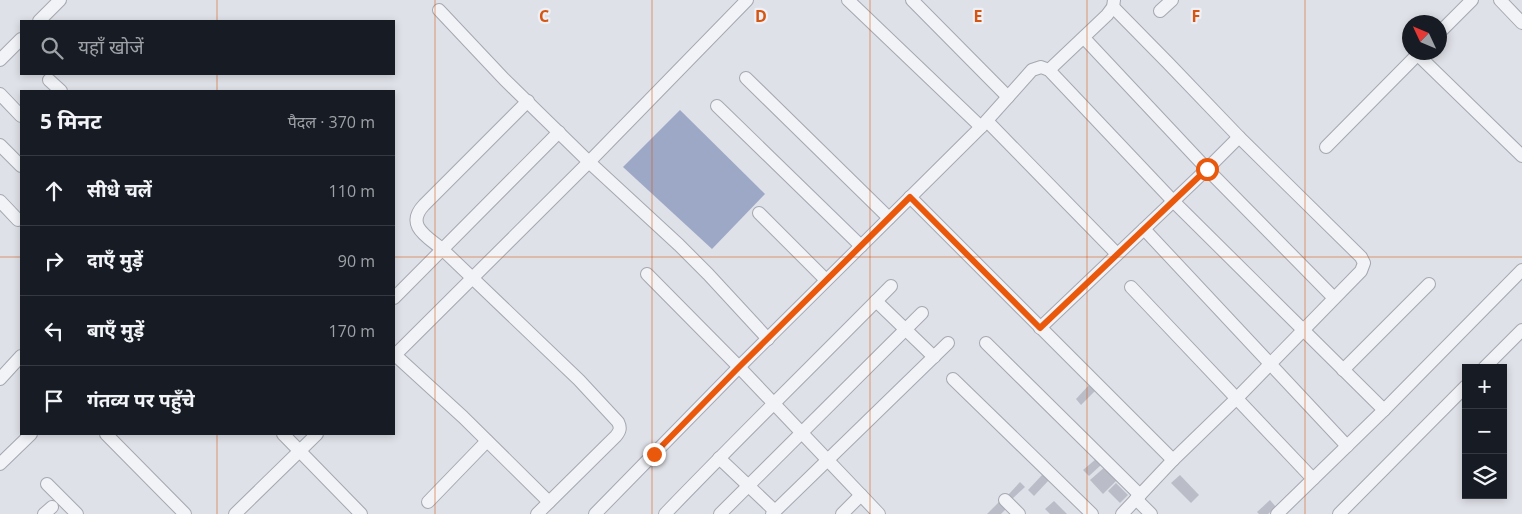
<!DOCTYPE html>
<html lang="hi">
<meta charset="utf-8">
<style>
:root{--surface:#171b24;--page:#242831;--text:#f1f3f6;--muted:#9ea1a6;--line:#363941}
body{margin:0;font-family:"Open Sans","Noto Sans Devanagari",sans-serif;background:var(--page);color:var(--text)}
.controls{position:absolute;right:15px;bottom:15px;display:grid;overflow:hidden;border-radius:0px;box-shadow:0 2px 8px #0003}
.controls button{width:45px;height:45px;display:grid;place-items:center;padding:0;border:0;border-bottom:1px solid var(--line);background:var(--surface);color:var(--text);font:25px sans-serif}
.compass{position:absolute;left:1402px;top:15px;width:45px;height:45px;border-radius:50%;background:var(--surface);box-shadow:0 2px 8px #0003;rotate:314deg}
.stop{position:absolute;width:15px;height:15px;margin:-11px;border:4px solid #ea580c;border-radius:50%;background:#fff}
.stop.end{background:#ea580c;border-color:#fff;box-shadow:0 1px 5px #0008}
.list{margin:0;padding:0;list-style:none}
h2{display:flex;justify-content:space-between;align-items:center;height:65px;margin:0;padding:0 20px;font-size:21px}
h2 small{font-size:16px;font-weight:400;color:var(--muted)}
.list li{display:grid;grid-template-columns:32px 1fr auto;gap:15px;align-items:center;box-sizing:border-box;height:70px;padding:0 20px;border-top:1px solid var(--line)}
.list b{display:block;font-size:19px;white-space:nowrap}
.list em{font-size:16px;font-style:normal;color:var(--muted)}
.icon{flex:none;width:28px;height:28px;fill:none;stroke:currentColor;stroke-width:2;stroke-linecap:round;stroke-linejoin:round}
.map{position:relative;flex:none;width:1522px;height:514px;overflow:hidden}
.search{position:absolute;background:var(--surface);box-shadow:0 2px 8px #0003;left:20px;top:20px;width:375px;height:55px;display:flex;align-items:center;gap:12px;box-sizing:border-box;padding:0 18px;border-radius:0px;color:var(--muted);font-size:19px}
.panel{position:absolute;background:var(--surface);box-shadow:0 2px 8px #0003;left:20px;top:90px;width:375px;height:345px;border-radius:0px}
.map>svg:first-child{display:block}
.water{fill:#9ca8c6}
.building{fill:#babcc7}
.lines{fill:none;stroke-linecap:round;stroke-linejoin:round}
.minor-casing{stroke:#a5a7b2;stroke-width:14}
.minor{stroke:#f2f3f6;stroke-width:12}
.route{stroke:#ea580c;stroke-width:6}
.grid{fill:none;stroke:#d55511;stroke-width:1;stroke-opacity:0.55}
.grid-label{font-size:16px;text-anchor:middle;font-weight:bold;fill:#d55511;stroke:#eff0f5;stroke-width:4.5;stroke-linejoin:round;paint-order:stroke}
</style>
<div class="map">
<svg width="1522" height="514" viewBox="0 0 1522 514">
<rect width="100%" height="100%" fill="#dfe1e8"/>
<polygon class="water" points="680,110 765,194 712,249 623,167"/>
<g class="building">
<polygon points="1089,385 1095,391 1081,405 1076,399"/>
<polygon points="1096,459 1101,465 1089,476 1083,470"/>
<polygon points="1106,466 1118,479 1103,494 1090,480"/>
<polygon points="1043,474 1049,480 1034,496 1028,490"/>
<polygon points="1180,475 1199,495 1191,503 1171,483"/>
<polygon points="1020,482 1025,487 1012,499 1008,495"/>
<polygon points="1116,483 1128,495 1120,503 1108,491"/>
<polygon points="1001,500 1008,507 1001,514 987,514"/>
<polygon points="1270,500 1276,507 1268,514 1259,514 1257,512"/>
<polygon points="1054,501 1067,514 1050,514 1045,509"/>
</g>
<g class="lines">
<g class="minor-casing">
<g id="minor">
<polyline points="848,0 981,127"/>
<polyline points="912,0 1008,97"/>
<polyline points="1500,0 1522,23"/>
<polyline points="1113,7 1169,64 1239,137 1361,257 1364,263 1361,271 1237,398 1173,460 1122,514"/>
<polyline points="439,10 504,79 589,162 679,245 708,274 768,339"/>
<polyline points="1160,11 1172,0"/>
<polyline points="39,21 60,0"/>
<polyline points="1440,32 1472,0"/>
<polyline points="1084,38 1207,169 1334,298"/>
<polyline points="1418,55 1522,156"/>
<polyline points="0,60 21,39"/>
<polyline points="1049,70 1107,15 1113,7 1114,0"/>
<polyline points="746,78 889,218"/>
<polyline points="49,80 61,91"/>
<polyline points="0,94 21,116"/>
<path d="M 528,101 L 424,205 C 405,225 426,236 442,249 L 579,380 L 618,422 C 621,428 620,431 616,436 L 537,514"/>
<polyline points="717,106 861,246"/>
<polyline points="987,121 1117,254"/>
<polyline points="0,145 21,166"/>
<polyline points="1326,147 1420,52"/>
<polyline points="910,197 1173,460"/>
<polyline points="0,201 18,220"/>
<polyline points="759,213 826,280"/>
<polyline points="1144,229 1347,446"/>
<polyline points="647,274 739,367 879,514"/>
<polyline points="1131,287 1313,479"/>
<polyline points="394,298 559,132"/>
<polyline points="876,301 934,357"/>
<polyline points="1040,328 1207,169 1239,137"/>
<polyline points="986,343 1140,495"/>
<polyline points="394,354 463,417 549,502"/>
<polyline points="394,356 589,162 747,0"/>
<polyline points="1484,368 1522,330"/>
<polyline points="1343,370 1429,284"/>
<polyline points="0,379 21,356"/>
<polyline points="953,379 1092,514"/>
<polyline points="106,434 185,514"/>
<polyline points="283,434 361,514"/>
<polyline points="719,458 775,511"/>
<polyline points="0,464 31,434"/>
<polyline points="47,484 77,514"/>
<polyline points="1136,499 1151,514"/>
<polyline points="1005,500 1019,514"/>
<polyline points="428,502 487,441"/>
<polyline points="44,514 52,507"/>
<polyline points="235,514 317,434"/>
<polyline points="595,514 739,367 981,127 1032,70 1041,67 1049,70 1173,201 1384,410"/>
<path d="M 665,514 C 739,437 816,362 891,286"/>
<polyline points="720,514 922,313"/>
<polyline points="772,514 948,343"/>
<polyline points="842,514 861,495"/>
<polyline points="1277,514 1384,410 1522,270"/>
<polyline points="1339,514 1466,386"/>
</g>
</g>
<use href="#minor" class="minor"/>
</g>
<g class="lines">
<polyline class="route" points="654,454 739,367 910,197 1040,328 1207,169"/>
</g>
<path class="grid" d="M 217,0 L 217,21M 435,0 L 435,514M 652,0 L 652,514M 870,0 L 870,514M 1087,0 L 1087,514M 1305,0 L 1305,514M 217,74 L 217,91M 0,257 L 21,257M 394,257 L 1522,257M 217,434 L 217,514"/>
<g class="grid-label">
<text x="544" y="22">C</text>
<text x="761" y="22">D</text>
<text x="978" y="22">E</text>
<text x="1196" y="22">F</text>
</g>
</svg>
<div class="controls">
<button>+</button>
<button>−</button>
<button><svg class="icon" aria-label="layers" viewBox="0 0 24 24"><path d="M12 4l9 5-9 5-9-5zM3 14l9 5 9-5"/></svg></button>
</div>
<svg class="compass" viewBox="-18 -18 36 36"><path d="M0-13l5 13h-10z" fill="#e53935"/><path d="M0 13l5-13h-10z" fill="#9ea1a6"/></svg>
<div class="stop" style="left:1207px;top:169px"></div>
<div class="stop end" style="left:654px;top:454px"></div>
<div class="search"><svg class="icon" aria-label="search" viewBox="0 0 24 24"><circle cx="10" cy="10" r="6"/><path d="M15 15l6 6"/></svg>यहाँ खोजें</div>
<section class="panel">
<h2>5 मिनट<small>पैदल · 370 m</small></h2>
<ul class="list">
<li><svg class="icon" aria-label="ahead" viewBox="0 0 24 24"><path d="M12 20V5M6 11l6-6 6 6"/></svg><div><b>सीधे चलें</b></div><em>110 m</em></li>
<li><svg class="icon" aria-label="right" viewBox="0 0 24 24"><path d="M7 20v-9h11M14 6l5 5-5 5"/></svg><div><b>दाएँ मुड़ें</b></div><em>90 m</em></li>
<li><svg class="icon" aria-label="left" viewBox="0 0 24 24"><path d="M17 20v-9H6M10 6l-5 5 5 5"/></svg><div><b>बाएँ मुड़ें</b></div><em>170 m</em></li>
<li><svg class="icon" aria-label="arrive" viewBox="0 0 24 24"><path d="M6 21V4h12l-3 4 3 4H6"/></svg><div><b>गंतव्य पर पहुँचे</b></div></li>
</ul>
</section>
</div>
